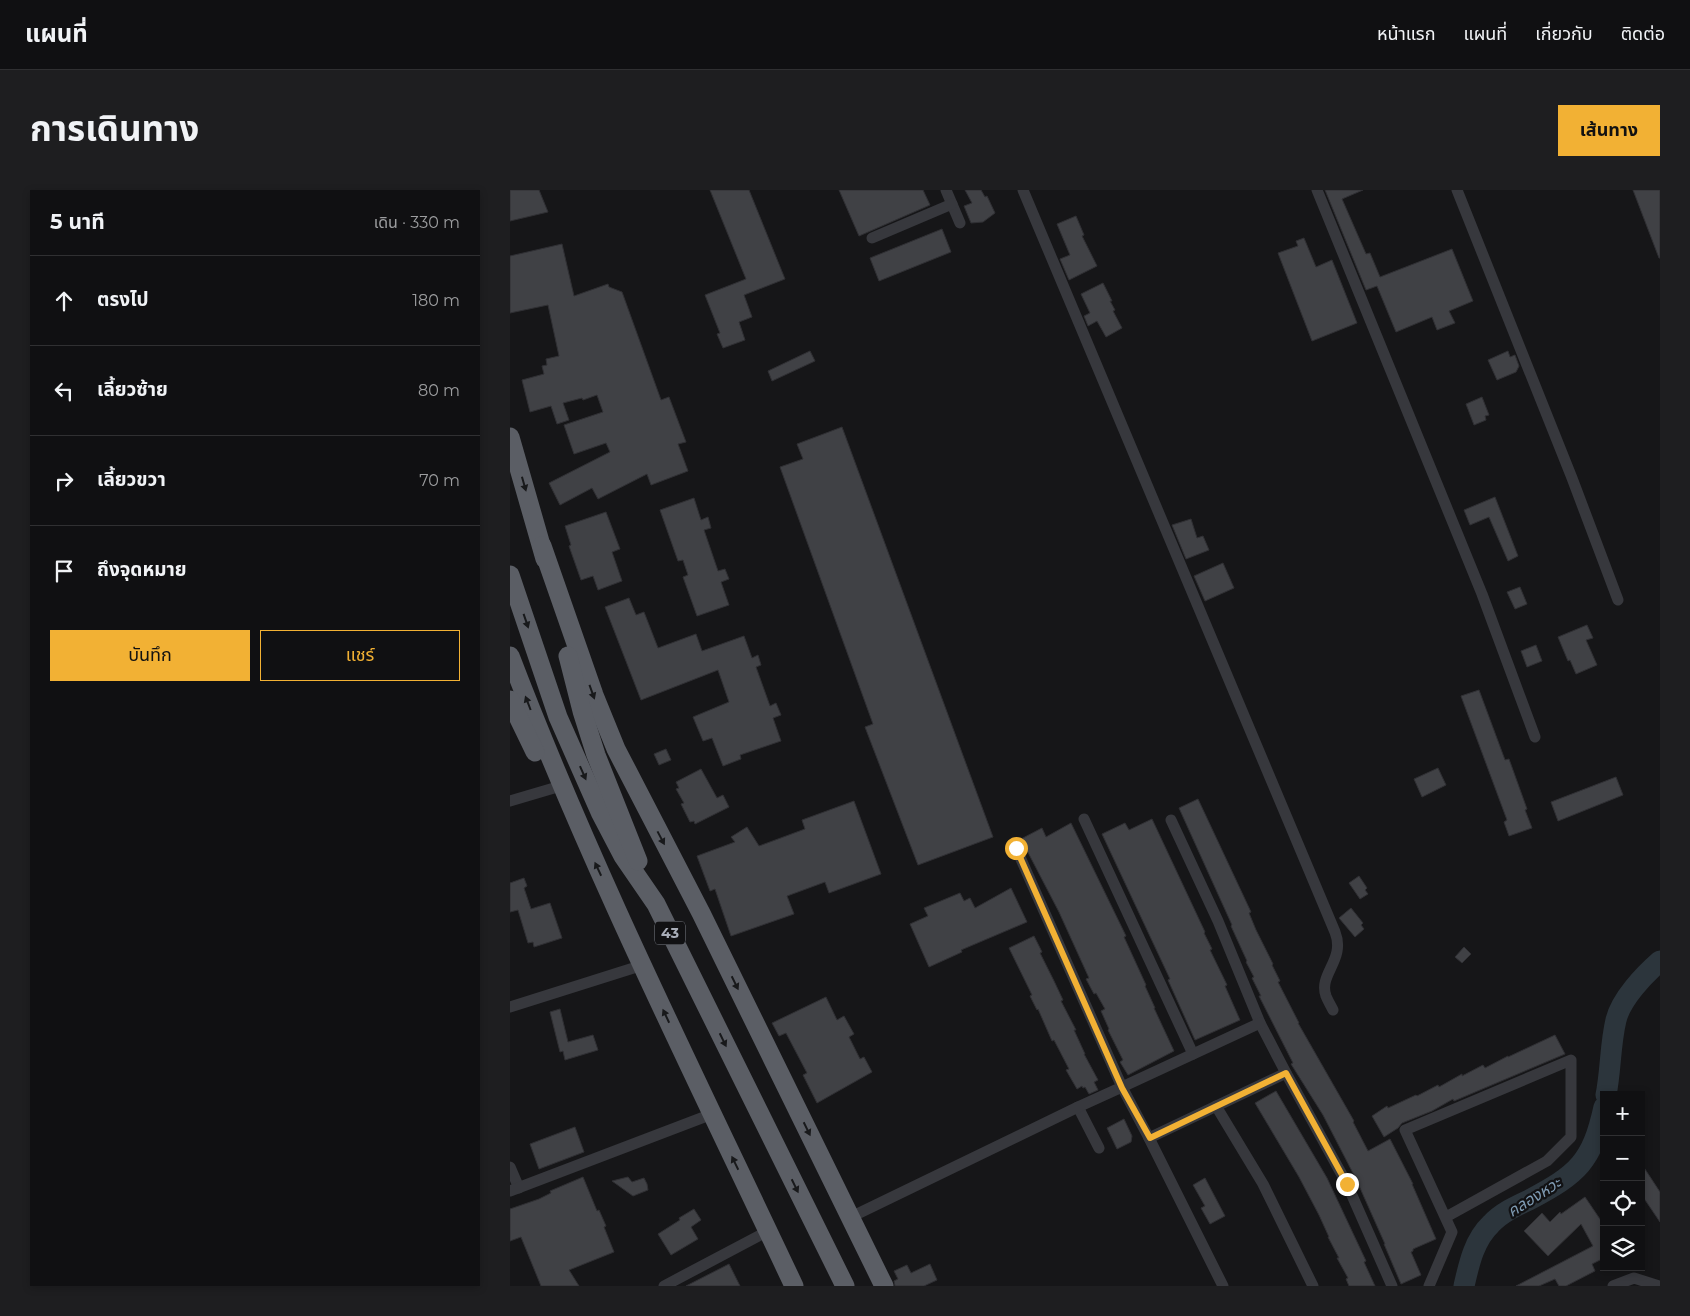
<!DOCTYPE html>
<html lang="th">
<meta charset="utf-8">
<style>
:root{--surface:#101012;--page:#1e1e20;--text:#f1f3f6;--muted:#9c9d9f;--line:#303032;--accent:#f2b134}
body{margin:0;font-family:Montserrat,"Noto Sans Thai",sans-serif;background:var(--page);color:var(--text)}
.controls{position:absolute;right:15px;bottom:15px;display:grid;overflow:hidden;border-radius:0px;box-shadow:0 2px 8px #0003}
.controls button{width:45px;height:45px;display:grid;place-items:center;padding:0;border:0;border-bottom:1px solid var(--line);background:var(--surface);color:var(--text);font:25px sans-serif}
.stop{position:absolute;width:15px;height:15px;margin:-11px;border:4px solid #f2b134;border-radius:50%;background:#fff}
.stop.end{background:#f2b134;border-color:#fff;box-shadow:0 1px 5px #0008}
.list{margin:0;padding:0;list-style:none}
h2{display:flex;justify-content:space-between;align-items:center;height:65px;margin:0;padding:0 20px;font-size:21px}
h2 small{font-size:16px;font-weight:400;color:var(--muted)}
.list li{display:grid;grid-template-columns:32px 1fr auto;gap:15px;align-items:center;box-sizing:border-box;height:90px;padding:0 20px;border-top:1px solid var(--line)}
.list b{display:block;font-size:19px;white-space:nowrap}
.list em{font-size:16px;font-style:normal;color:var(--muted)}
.actions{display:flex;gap:10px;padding:15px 20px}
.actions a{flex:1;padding:11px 0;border:1px solid var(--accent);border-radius:0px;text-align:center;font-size:18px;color:var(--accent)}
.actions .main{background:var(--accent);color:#111}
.icon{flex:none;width:28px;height:28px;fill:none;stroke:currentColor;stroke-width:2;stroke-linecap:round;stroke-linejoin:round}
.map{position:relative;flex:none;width:1150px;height:1096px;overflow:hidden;border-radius:0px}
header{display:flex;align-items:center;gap:30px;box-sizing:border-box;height:70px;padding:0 25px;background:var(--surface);border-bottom:1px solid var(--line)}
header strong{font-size:24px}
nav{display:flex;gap:28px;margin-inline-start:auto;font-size:18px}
.intro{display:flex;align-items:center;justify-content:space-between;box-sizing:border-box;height:120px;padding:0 30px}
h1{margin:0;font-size:35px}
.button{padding:12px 22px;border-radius:0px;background:var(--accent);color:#111;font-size:18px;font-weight:700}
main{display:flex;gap:30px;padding:0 30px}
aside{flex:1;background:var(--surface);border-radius:0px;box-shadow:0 2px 8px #0003}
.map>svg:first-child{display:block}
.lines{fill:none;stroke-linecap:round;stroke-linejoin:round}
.river{stroke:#2c353c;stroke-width:21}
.building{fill:#404145;stroke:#303034}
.minor{stroke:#37383d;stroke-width:11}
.trunk{stroke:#5b5e65;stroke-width:19}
.oneway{fill:#18191b}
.route{stroke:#f2b134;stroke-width:6}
.labels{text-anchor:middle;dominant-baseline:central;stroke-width:4.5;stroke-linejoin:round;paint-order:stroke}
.shield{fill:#111113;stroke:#7b7e86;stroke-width:1}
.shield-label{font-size:14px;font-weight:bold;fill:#a8adb8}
.water-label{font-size:16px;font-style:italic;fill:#7f9bb3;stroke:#111113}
</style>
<header>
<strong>แผนที่</strong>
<nav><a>หน้าแรก</a><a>แผนที่</a><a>เกี่ยวกับ</a><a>ติดต่อ</a></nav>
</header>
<div class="intro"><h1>การเดินทาง</h1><a class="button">เส้นทาง</a></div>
<main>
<aside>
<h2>5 นาที<small>เดิน · 330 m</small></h2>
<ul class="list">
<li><svg class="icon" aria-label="ahead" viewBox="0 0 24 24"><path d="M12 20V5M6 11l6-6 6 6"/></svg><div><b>ตรงไป</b></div><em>180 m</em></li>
<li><svg class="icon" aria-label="left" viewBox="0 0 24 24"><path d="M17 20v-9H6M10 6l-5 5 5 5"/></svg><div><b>เลี้ยวซ้าย</b></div><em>80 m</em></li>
<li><svg class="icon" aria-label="right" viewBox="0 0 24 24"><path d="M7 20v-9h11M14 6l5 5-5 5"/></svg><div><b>เลี้ยวขวา</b></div><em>70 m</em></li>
<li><svg class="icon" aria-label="arrive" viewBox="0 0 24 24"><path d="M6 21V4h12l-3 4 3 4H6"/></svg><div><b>ถึงจุดหมาย</b></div></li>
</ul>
<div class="actions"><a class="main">บันทึก</a><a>แชร์</a></div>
</aside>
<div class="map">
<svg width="1150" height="1096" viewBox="0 0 1150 1096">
<rect width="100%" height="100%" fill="#161618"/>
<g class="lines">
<g class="river">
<path d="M 1096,905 C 1101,880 1100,855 1106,830 C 1111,809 1134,785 1150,771"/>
<path d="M 954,1096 C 959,1074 964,1050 981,1034 C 991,1023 1006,1016 1019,1010 C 1068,984 1082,972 1094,917"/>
</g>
</g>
<g class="building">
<polygon points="0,0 29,0 38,22 0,31"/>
<polygon points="200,0 239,0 275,89 234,105 242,127 229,132 235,150 213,158 207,144 210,143 195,105 236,89"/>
<polygon points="329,0 413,0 420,15 349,46"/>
<polygon points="455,0 471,0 475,7 477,6 485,23 473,32 461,33 454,16 462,13"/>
<polygon points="815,0 853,0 832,9 856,64 860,63 870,87 942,59 963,111 939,121 945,133 927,140 922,127 886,142 867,96 856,100"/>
<polygon points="1123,0 1150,0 1150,68 1149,68"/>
<polygon points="566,26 574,45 572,46 587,76 559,90 550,69 560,65 547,34"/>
<polygon points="432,39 441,62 369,91 360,68"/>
<polygon points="794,48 806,77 822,70 847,133 802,151 768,63 788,56 786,51"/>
<polygon points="52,54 64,106 98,94 99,97 112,102 151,210 159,207 176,252 168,254 178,281 141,295 137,284 88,309 82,298 50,315 39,293 100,262 96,253 64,264 54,235 93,222 87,205 73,210 72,208 53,213 59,230 47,234 41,216 20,222 12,190 34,184 32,176 37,175 36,169 49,166 38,115 0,123 0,66"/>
<polygon points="593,93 602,111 600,111 605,120 603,121 612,138 596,147 587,131 578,136 574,126 580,123 571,104"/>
<polygon points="300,161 305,171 262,191 258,181"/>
<polygon points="998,161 1000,167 1005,165 1009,176 1006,182 987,190 978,170"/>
<polygon points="972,207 979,225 975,226 976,230 964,235 956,214"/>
<polygon points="332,237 483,647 408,675 355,537 363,534 270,277 293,269 287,254"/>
<polygon points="985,307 1008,366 998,371 979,327 960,335 954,320"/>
<polygon points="184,308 191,330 198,327 201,338 194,340 208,381 215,379 219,389 211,392 219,415 187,426 173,387 178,385 173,370 168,371 150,320"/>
<polygon points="96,322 110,359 102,362 112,391 88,400 83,386 71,390 59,356 61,355 55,336"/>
<polygon points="681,329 687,348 693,346 699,360 676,369 662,335"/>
<polygon points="713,373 724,398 695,411 684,386"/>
<polygon points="1010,397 1017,414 1005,419 997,402"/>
<polygon points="119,408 126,425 134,422 148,458 186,444 192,461 234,446 242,468 248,465 251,475 246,477 260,516 266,513 271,525 263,528 271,551 230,565 231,569 213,576 202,548 193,551 183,527 219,512 208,480 131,510 95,417"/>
<polygon points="1077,435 1083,448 1076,450 1087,475 1066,484 1060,470 1058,471 1048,447"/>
<polygon points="1026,455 1032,471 1017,477 1011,461"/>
<polygon points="969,500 995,570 999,569 1017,619 1015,620 1022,638 999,646 994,632 997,630 951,506"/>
<polygon points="156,559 161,570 149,575 144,564"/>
<polygon points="928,578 936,595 912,607 904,589"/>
<polygon points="191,579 207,608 213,605 219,617 185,634 184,631 180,632 171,614 174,613 166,599 169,598 166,592"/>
<polygon points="1106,587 1113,605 1048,631 1041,612"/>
<polygon points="688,609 741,722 739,723 746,740 763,774 762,775 770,791 768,792 789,833 788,833 844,931 843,932 858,961 880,949 903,994 902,994 926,1049 903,1059 903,1061 901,1062 911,1085 891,1094 874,1054 875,1054 846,989 813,925 781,874 783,873 749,806 751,806 742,788 744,787 736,772 737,771 721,736 722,735 669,618"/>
<polygon points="344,611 371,684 319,703 315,692 277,706 284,724 221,746 205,699 200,701 187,666 225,652 221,647 237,637 249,656 295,639 292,630"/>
<polygon points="642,629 695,742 694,743 702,759 700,760 717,795 715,796 730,830 685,850 658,790 660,789 592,644 615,633 619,640"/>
<polygon points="561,633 616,746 614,747 636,795 635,796 645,818 644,818 664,861 618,885 610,872 613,870 598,840 599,839 591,821 595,819 586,803 584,804 576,789 579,788 549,722 511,649 532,638 536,647"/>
<polygon points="849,686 857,698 855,700 858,704 850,709 839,693"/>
<polygon points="14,688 17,696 14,698 21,719 40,713 52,748 24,757 23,752 18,753 8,720 0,722 0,693"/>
<polygon points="501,698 517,732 451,760 452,762 419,777 400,734 418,726 414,718 450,703 454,711 460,708 465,718"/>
<polygon points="841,718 853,733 851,735 854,739 845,747 829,728"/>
<polygon points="524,746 532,762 530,763 544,791 553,810 551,811 566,840 564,840 575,864 574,864 588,890 584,892 588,900 579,904 575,897 573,898 572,896 567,899 556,880 559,879 544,850 542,851 528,819 527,820 520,806 522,805 499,758"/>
<polygon points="954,757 961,764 952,773 945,767"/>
<polygon points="316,807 327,830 334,826 344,844 339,847 350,869 354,867 362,882 307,913 293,885 297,883 276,843 269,846 262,833"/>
<polygon points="50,819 58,852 83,845 88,860 55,870 53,861 50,862 40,822"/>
<polygon points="1045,845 1055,864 944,911 943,909 922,921 892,933 888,938 874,947 862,926 877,916 878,918 906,905 907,906 928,895 929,897 952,884 952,886 973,875 975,878 998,866 998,867"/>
<polygon points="766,901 817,988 856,1071 854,1072 865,1096 839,1096 836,1089 838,1088 827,1068 829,1068 818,1047 819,1047 809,1025 789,987 745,913"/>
<polygon points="614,929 622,946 621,952 607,959 597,938"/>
<polygon points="65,937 74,962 29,979 20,954"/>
<polygon points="1131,973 1150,1002 1150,1032 1131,1004"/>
<polygon points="73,987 87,1021 89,1020 96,1036 94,1037 104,1062 59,1080 69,1096 31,1096 11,1047 0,1051 0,1019 29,1009 41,1003 40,1001"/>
<polygon points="118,987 122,992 134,988 137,994 138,1000 123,1006 102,991"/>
<polygon points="695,988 715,1026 700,1034 691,1018 695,1016 683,995"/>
<polygon points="1075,1007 1094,1035 1094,1076 1090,1070 1082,1074 1085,1081 1056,1096 1049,1096 1045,1089 1029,1096 1006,1096 1083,1056 1071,1034 1038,1066 1014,1041 1032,1023 1040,1032 1050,1022 1051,1024"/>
<polygon points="184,1019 191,1030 181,1037 188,1049 161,1065 148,1044 170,1030 169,1028"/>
<polygon points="219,1074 230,1096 176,1096"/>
<polygon points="420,1074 427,1090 414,1096 385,1096 384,1091 388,1089 384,1081 397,1075 401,1083"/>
</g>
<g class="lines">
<g class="minor">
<polyline points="436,0 450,33"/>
<path d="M 513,0 L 825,742 C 836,770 808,784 816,806 C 818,811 821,816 823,820"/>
<polyline points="807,0 972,404 1025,547"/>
<polyline points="947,0 1062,288 1108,410"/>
<polyline points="362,48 442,14"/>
<polyline points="0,611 44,598"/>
<polyline points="574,629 683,864"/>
<polyline points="0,817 133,775"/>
<polyline points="776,883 837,994 882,1096"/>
<polyline points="706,916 753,994 803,1096"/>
<polyline points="568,917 589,958"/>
<polyline points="639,948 776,883 750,833 708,731 661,630"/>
<polyline points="0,977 9,998"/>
<polyline points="0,1001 202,924"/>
<polyline points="341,1027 568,917 612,897 506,658"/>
<polyline points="154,1096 258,1041"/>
<polyline points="713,1096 639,948 612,897 750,833"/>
<polyline points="919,1096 942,1042 895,940 1061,870 1061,947 1037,971 936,1027"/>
<polyline points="1103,1096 1124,1088 1149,1096"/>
</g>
<g class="trunk">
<polyline points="0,247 35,369"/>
<polyline points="32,356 84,505 106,559 191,723 374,1096"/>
<polyline points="0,385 48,527 90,622 113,666 146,714 335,1096"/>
<path d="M 0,466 C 82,681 186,888 284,1096"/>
<polyline points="58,466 72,521 86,565 128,671"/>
<polyline points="0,510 25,562"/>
</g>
</g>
<defs><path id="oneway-solid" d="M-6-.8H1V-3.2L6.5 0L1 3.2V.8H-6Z" transform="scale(1.25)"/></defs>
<g class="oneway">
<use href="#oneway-solid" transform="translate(14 294) rotate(74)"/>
<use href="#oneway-solid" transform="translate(16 431) rotate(71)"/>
<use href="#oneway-solid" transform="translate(82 502) rotate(70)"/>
<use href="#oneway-solid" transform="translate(18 513) rotate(-111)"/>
<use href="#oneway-solid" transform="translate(73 583) rotate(66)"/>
<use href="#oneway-solid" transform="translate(151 648) rotate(62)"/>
<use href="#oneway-solid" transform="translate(88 679) rotate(-115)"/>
<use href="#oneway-solid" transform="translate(225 793) rotate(64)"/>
<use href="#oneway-solid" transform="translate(156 826) rotate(-115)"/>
<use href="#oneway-solid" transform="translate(213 850) rotate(64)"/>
<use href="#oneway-solid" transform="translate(297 939) rotate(64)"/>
<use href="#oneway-solid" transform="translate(225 973) rotate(-116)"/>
<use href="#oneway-solid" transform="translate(285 996) rotate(64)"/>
</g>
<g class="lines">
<polyline class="route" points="506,658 612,898 640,948 776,883 837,994"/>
</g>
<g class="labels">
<rect class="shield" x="145" y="731.5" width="30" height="23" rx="4"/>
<g class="shield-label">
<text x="160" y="743">43</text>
</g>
<g class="water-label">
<text transform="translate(1024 1007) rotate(-32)">คลองหวะ</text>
</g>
</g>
</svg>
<div class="controls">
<button>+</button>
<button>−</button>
<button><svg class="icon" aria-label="locate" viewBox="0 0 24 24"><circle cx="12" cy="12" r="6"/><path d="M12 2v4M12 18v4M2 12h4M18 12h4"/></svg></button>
<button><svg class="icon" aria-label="layers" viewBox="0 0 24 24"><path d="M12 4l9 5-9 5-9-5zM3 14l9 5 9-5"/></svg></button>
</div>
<div class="stop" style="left:506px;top:658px"></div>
<div class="stop end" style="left:837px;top:994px"></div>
</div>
</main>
